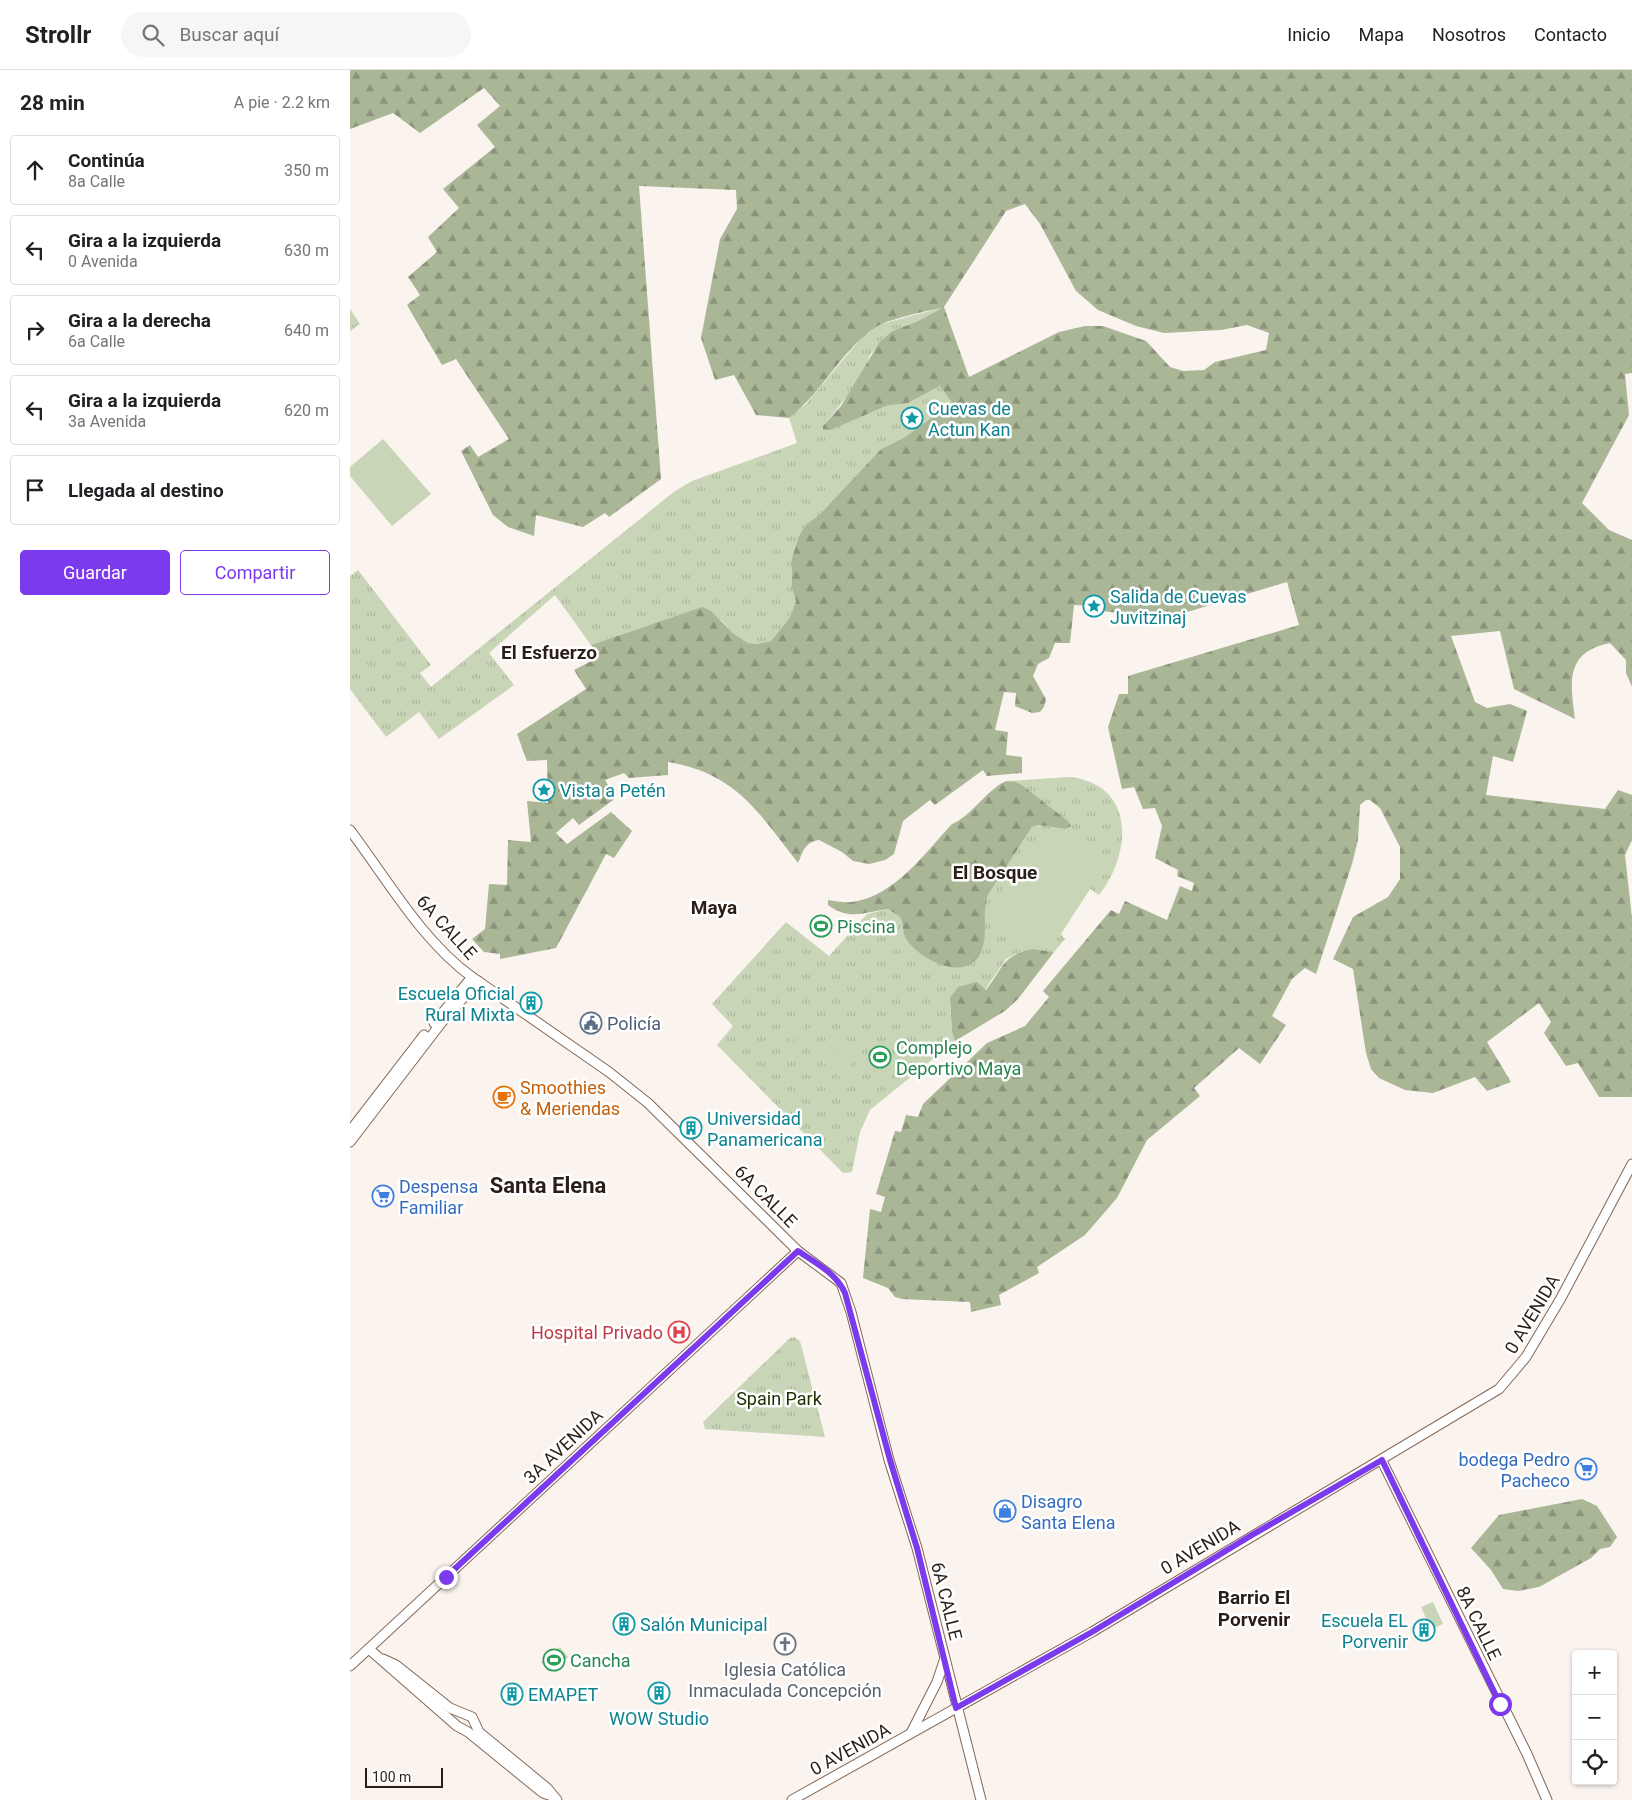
<!DOCTYPE html>
<html lang="es">
<meta charset="utf-8">
<style>
:root{--surface:#fff;--page:#f6f6f6;--text:#202124;--muted:#757577;--line:#e0e0e0;--accent:#7c3aed}
body{margin:0;font-family:Roboto,sans-serif;background:var(--page);color:var(--text)}
.controls{position:absolute;right:15px;bottom:15px;display:grid;overflow:hidden;border-radius:5px;box-shadow:0 1px 4px #0004}
.controls button{width:45px;height:45px;display:grid;place-items:center;padding:0;border:0;border-bottom:1px solid var(--line);background:var(--surface);color:var(--text);font:25px sans-serif}
.scale{position:absolute;left:15px;bottom:12px;width:78px;box-sizing:border-box;padding-left:5px;border:2px solid #2b1e17;border-top:0;font-size:14px;line-height:18px;white-space:nowrap;color:#2b1e17;-webkit-text-stroke:4px #fff;paint-order:stroke}
.stop{position:absolute;width:15px;height:15px;margin:-11px;border:4px solid #7c3aed;border-radius:50%;background:#fff}
.stop.end{background:#7c3aed;border-color:#fff;box-shadow:0 1px 5px #0008}
.list{margin:0;padding:0;list-style:none}
h2{display:flex;justify-content:space-between;align-items:center;height:65px;margin:0;padding:0 20px;font-size:21px}
h2 small{font-size:16px;font-weight:400;color:var(--muted)}
.list li{display:grid;grid-template-columns:32px 1fr auto;gap:15px;align-items:center;box-sizing:border-box;height:70px;margin:0 10px 10px;padding:0 10px;border:1px solid var(--line);border-radius:5px}
.list b{display:block;font-size:19px;white-space:nowrap}
.list p{margin:0;font-size:16px;white-space:nowrap;color:var(--muted)}
.list em{font-size:16px;font-style:normal;color:var(--muted)}
.actions{display:flex;gap:10px;padding:15px 20px}
.actions a{flex:1;padding:11px 0;border:1px solid var(--accent);border-radius:5px;text-align:center;font-size:18px;color:var(--accent)}
.actions .main{background:var(--accent);color:#fff}
.icon{flex:none;width:28px;height:28px;fill:none;stroke:currentColor;stroke-width:2;stroke-linecap:round;stroke-linejoin:round}
.map{position:relative;flex:none;width:1282px;height:1730px;overflow:hidden}
header{display:flex;align-items:center;gap:30px;box-sizing:border-box;height:70px;padding:0 25px;background:var(--surface);border-bottom:1px solid var(--line)}
header strong{font-size:24px}
nav{display:flex;gap:28px;margin-inline-start:auto;font-size:18px}
.search{width:350px;height:45px;background:var(--page);display:flex;align-items:center;gap:12px;box-sizing:border-box;padding:0 18px;border-radius:28px;color:var(--muted);font-size:19px}
main{display:flex}
aside{flex:1;background:var(--surface)}
.map>svg:first-child{display:block}
.grass{fill:url(#grass-tufts)}
.forest{fill:url(#forest-firs);fill-rule:evenodd}
.pitch{fill:#c8d6b7}
.water{fill:#a5cbdd}
.lines{fill:none;stroke-linecap:round;stroke-linejoin:round}
.secondary-casing{stroke:#856754;stroke-width:11}
.secondary{stroke:#fff;stroke-width:9}
.route{stroke:#7c3aed;stroke-width:6}
.labels{text-anchor:middle;dominant-baseline:central;stroke-width:5;stroke-linejoin:round;paint-order:stroke}
.culture-label{font-size:18px;fill:#0d838f;stroke:#fff;text-anchor:start}
.leisure-label{font-size:18px;fill:#27864d;stroke:#fff;text-anchor:start}
.street-label{font-size:18px;fill:#2b1e17;stroke:#fff}
.service-label{font-size:18px;fill:#4e5e75;stroke:#fff;text-anchor:start}
.food-label{font-size:18px;fill:#c56008;stroke:#fff;text-anchor:start}
.shop-label{font-size:18px;fill:#366cbe;stroke:#fff;text-anchor:start}
.health-label{font-size:18px;fill:#be3a42;stroke:#fff;text-anchor:end}
.park-label{font-size:18px;fill:#213200;stroke:#fff}
.worship-label{font-size:18px;fill:#5b616d;stroke:#fff}
.neighbourhood-label{font-size:19px;font-weight:bold;fill:#2b1e17;stroke:#fff}
.district-label{font-size:22px;font-weight:bold;fill:#2b1e17;stroke:#fff}
</style>
<header>
<strong>Strollr</strong>
<div class="search"><svg class="icon" aria-label="search" viewBox="0 0 24 24"><circle cx="10" cy="10" r="6"/><path d="M15 15l6 6"/></svg>Buscar aquí</div>
<nav><a>Inicio</a><a>Mapa</a><a>Nosotros</a><a>Contacto</a></nav>
</header>
<main>
<aside>
<h2>28 min<small>A pie · 2.2 km</small></h2>
<ul class="list">
<li><svg class="icon" aria-label="ahead" viewBox="0 0 24 24"><path d="M12 20V5M6 11l6-6 6 6"/></svg><div><b>Continúa</b><p>8a Calle</p></div><em>350 m</em></li>
<li><svg class="icon" aria-label="left" viewBox="0 0 24 24"><path d="M17 20v-9H6M10 6l-5 5 5 5"/></svg><div><b>Gira a la izquierda</b><p>0 Avenida</p></div><em>630 m</em></li>
<li><svg class="icon" aria-label="right" viewBox="0 0 24 24"><path d="M7 20v-9h11M14 6l5 5-5 5"/></svg><div><b>Gira a la derecha</b><p>6a Calle</p></div><em>640 m</em></li>
<li><svg class="icon" aria-label="left" viewBox="0 0 24 24"><path d="M17 20v-9H6M10 6l-5 5 5 5"/></svg><div><b>Gira a la izquierda</b><p>3a Avenida</p></div><em>620 m</em></li>
<li><svg class="icon" aria-label="arrive" viewBox="0 0 24 24"><path d="M6 21V4h12l-3 4 3 4H6"/></svg><div><b>Llegada al destino</b></div></li>
</ul>
<div class="actions"><a class="main">Guardar</a><a>Compartir</a></div>
</aside>
<div class="map">
<svg width="1282" height="1730" viewBox="0 0 1282 1730">
<defs>
<pattern id="grass-tufts" width="24" height="20" patternUnits="userSpaceOnUse" patternTransform="scale(1.25)"><rect width="24" height="20" fill="#c8d6b7"/><path d="M3 7l-1-3M5 7V3M7 7l1-3M15 17l-1-3M17 17v-4M19 17l1-3" fill="none" stroke="#acb79d"/></pattern>
<pattern id="forest-firs" width="22" height="20" patternUnits="userSpaceOnUse" patternTransform="scale(1.25)"><rect width="22" height="20" fill="#a9b797"/><path d="M5 1l3.5 6h-7zM16 11l3.5 6h-7z" fill="#8a947a"/></pattern>
</defs>
<rect width="100%" height="100%" fill="#faf3ee"/>
<g class="grass">
<polygon points="594,237 566,252 542,261 520,285 515,299 499,324 473,356 481,360 536,336 558,333 590,316 602,333 555,367 531,379 471,443 457,454 442,488 442,519 446,531 440,547 421,571 407,574 398,573 383,563 371,550 341,541 241,575 205,525 139,583 164,615 89,669 69,642 36,667 0,619 0,506 8,500 81,595 70,603 81,617 325,421 342,411 447,373 439,348 456,334 512,267 528,255"/>
<polygon points="0,239 10,254 0,261"/>
<path d="M 720,707 C 786,715 782,783 749,825 L 740,819 L 711,864 L 715,869 L 704,882 L 683,879 L 670,882 L 656,889 L 635,920 L 600,933 L 602,962 L 605,971 L 520,1040 L 510,1062 L 502,1102 L 493,1103 L 367,975 L 383,956 L 362,934 L 436,852 L 479,886 L 517,844 L 538,839 L 550,847 L 556,869 L 634,847 L 634,835 L 638,825 L 682,757 L 688,755 L 715,759 L 718,751 L 666,712 L 656,711 Z"/>
<polygon points="444,1267 450,1271 475,1367 355,1359 353,1352 440,1268"/>
</g>
<g class="forest">
<path d="M 0,0 L 1282,0 L 1282,303 L 1275,304 L 1279,345 L 1232,433 L 1259,460 L 1282,470 L 1282,617 L 1276,603 L 1276,590 L 1260,573 C 1215,582 1220,612 1225,649 L 1164,619 L 1150,561 L 1101,566 L 1125,632 L 1137,638 L 1160,634 L 1177,641 L 1163,692 L 1143,686 L 1136,725 L 1255,739 L 1268,720 L 1282,725 L 1282,770 L 1275,785 L 1282,848 L 1282,1027 L 1249,1027 L 1228,993 L 1216,996 L 1194,963 L 1201,952 L 1189,933 L 1137,972 L 1161,1012 L 1137,1021 L 1125,1007 L 1083,1023 L 1055,1020 L 1029,1008 L 1021,999 L 1016,983 L 1003,899 L 983,889 L 1003,847 L 1038,827 L 1050,809 L 1050,777 L 1030,738 L 1020,730 L 1016,730 L 1010,735 L 1008,770 L 1002,794 L 966,904 L 955,898 L 942,909 L 922,946 L 936,955 L 910,994 L 889,978 L 844,1018 L 850,1026 L 797,1070 L 767,1128 L 735,1165 L 687,1197 L 689,1203 L 649,1225 L 651,1235 L 621,1242 L 620,1232 L 552,1229 L 545,1227 L 538,1218 L 513,1208 L 520,1139 L 531,1142 L 535,1127 L 526,1124 L 545,1061 L 551,1062 L 556,1045 L 568,1047 L 573,1034 L 637,973 L 675,956 L 699,927 L 693,921 L 761,840 L 769,844 L 775,831 L 817,850 L 830,816 L 842,821 L 844,813 L 827,806 L 828,800 L 805,788 L 812,756 L 805,738 L 793,739 L 784,717 L 772,719 L 758,657 L 769,624 L 778,624 L 778,606 L 949,555 L 937,512 L 794,555 L 793,546 L 752,541 L 752,536 L 724,535 L 720,573 L 705,573 L 699,588 L 688,594 L 683,606 L 696,629 L 694,637 L 690,642 L 682,643 L 665,636 L 666,623 L 654,622 L 645,660 L 658,662 L 656,685 L 672,687 L 672,703 L 637,706 L 633,700 L 585,735 L 580,730 L 553,751 L 544,784 L 535,790 L 519,794 L 503,791 L 492,782 L 469,770 C 454,773 454,780 448,793 C 409,743 386,703 318,692 L 318,705 L 279,708 L 274,703 L 255,710 L 266,728 L 229,755 L 223,748 L 206,763 L 217,774 L 261,742 L 282,761 L 264,788 L 256,784 L 206,878 L 150,889 L 150,884 L 134,882 L 122,869 L 135,859 L 139,814 L 157,815 L 158,770 L 181,772 L 177,731 L 198,733 L 197,690 L 177,691 L 167,664 L 236,619 L 224,600 L 249,587 L 241,575 L 352,537 L 361,541 L 383,563 L 398,573 L 407,574 L 421,571 L 440,547 L 446,531 L 442,519 L 442,488 L 449,466 L 457,454 L 471,443 L 531,379 L 555,367 L 602,333 L 590,316 L 558,333 L 536,336 L 481,360 L 473,360 L 473,356 L 491,336 L 529,273 L 542,261 L 566,252 L 592,238 C 579,240 536,250 526,257 C 492,279 473,322 439,348 L 406,345 L 384,305 L 365,310 L 351,268 L 370,169 L 387,139 L 386,120 L 289,116 L 311,409 L 259,447 L 255,443 L 233,457 L 186,445 L 184,466 L 158,457 L 143,445 L 111,381 L 120,375 L 128,387 L 159,369 L 106,289 L 92,295 L 57,235 L 70,225 L 58,207 L 87,182 L 78,167 L 109,138 L 93,119 L 145,77 L 127,55 L 150,36 L 134,18 L 70,63 L 43,43 L 0,59 ZM 675,134 L 690,154 L 726,221 L 748,240 L 786,256 L 814,263 L 871,260 L 897,255 L 919,263 L 916,280 L 865,292 L 854,300 L 833,301 L 820,297 L 796,271 L 753,256 L 735,256 L 709,262 L 619,307 L 594,237 L 656,141 Z"/>
<path d="M 656,711 L 666,712 L 673,716 L 718,751 L 721,756 L 715,759 L 688,755 L 682,757 L 638,825 C 631,844 639,864 631,882 C 617,914 570,890 556,869 C 553,864 553,853 550,847 L 538,839 C 514,842 500,851 478,835 L 478,830 C 486,831 494,833 502,832 C 545,826 574,784 602,754 C 623,745 635,721 656,711 Z"/>
<path d="M 683,879 L 704,882 L 668,929 L 655,941 L 605,971 L 602,962 L 600,928 L 608,917 L 627,912 L 636,920 C 653,898 652,885 683,879 Z"/>
<polygon points="1232,1429 1247,1436 1267,1467 1260,1477 1250,1479 1241,1488 1189,1517 1168,1521 1153,1519 1141,1500 1121,1478 1149,1445"/>
</g>
<g class="pitch">
<polygon points="33,369 81,424 42,456 0,406 0,397"/>
<path d="M 703,759 C 726,757 751,774 748,799 C 746,812 736,823 730,833 C 715,855 700,888 668,874 C 660,871 652,865 648,858 C 635,833 671,790 685,770 L 693,763 Z"/>
<polygon points="461,931 470,939 457,954 448,946"/>
<polygon points="446,949 455,956 442,972 433,964"/>
<polygon points="458,957 467,965 453,981 444,973"/>
<polygon points="485,977 503,992 490,1007 473,992"/>
<polygon points="473,995 481,1000 471,1012 464,1006"/>
<polygon points="1083,1532 1093,1554 1081,1559 1071,1537"/>
<polygon points="210,1577 218,1587 199,1602 191,1592"/>
</g>
<polygon class="water" points="474,846 481,853 467,866 460,859"/>
<g class="lines">
<g class="secondary-casing">
<g id="secondary">
<path d="M 0,760 C 37,809 72,871 122,907 L 259,1002 L 298,1033 L 448,1181 L 491,1213 L 501,1242 L 539,1390 L 567,1478 L 631,1730"/>
<polyline points="84,953 122,907"/>
<polyline points="0,1061 74,965"/>
<polyline points="0,1072 92,952 128,911"/>
<polyline points="1032,1391 1177,1684 1197,1730"/>
<polyline points="19,1579 107,1656 118,1662 193,1723 202,1726"/>
<polyline points="33,1589 46,1595 100,1638 122,1647 129,1662 197,1718 207,1730"/>
<polyline points="0,1596 448,1181"/>
<polyline points="561,1663 587,1612 594,1591"/>
<polyline points="442,1730 742,1562 1149,1319 1176,1287 1211,1228 1282,1094"/>
</g>
</g>
<use href="#secondary" class="secondary"/>
</g>
<g class="lines">
<path class="route" d="M 96,1507 L 448,1181 C 466,1193 486,1203 495,1223 L 540,1390 L 567,1478 L 606,1638 L 742,1562 L 902,1465 L 1032,1390 L 1150,1634"/>
</g>
<defs>
<g id="sight-ring" transform="scale(1.125)"><circle r="9.5" fill="#fff" stroke="#0f9aa8" stroke-width="1.5"/><path d="M0-6L1.8-2.2L6-1.7L2.9 1.2L3.7 5.4L0 3.3L-3.7 5.4L-2.9 1.2L-6-1.7L-1.8-2.2Z" fill="#0f9aa8"/></g>
<g id="stadium-ring" transform="scale(1.125)"><circle r="9.5" fill="#fff" stroke="#2e9e5b" stroke-width="1.5"/><path d="M0-5a6.5 5 0 1 0 0 10a6.5 5 0 1 0 0-10ZM-3.5-1.8h7v3.6h-7Z" fill="#2e9e5b"/></g>
<g id="building-ring" transform="scale(1.125)"><circle r="9.5" fill="#fff" stroke="#0f9aa8" stroke-width="1.5"/><path d="M-4-6H4V6H1V3H-1V6H-4ZM-2.5-4.3h1.7v1.8h-1.7ZM.8-4.3h1.7v1.8H.8ZM-2.5-1h1.7V.8h-1.7ZM.8-1h1.7V.8H.8Z" fill="#0f9aa8"/></g>
<g id="civic-ring" transform="scale(1.125)"><circle r="9.5" fill="#fff" stroke="#5c6f8a" stroke-width="1.5"/><path d="M-.6-6.5H3V-4.5H.6V-3L4-1V1h2V6H-6V1h2V-1L-.6-3ZM-1.2 2.5V6h2.4V2.5Z" fill="#5c6f8a"/></g>
<g id="cafe-ring" transform="scale(1.125)"><circle r="9.5" fill="#fff" stroke="#e8710a" stroke-width="1.5"/><path d="M-5.5-4.5H6V0H3Q3 3.5 0 3.5H-2.5Q-5.5 3.5-5.5 0ZM3-3.2v2h1.7v-2ZM-6 4.5H4V6H-6Z" fill="#e8710a"/></g>
<g id="supermarket-ring" transform="scale(1.125)"><circle r="9.5" fill="#fff" stroke="#3f7fe0" stroke-width="1.5"/><path d="M-6-5.5h2.5l.6 2H6L4.5 2H-2.5L-4.4-4H-6ZM-1.5 3.2a1.3 1.3 0 1 0 .1 0ZM3 3.2a1.3 1.3 0 1 0 .1 0Z" fill="#3f7fe0"/></g>
<g id="hospital-ring" transform="scale(1.125)"><circle r="9.5" fill="#fff" stroke="#e0444e" stroke-width="1.5"/><path d="M-5-5h3v3.5h4V-5h3V5h-3V1.5h-4V5h-3Z" fill="#e0444e"/></g>
<g id="shop-ring" transform="scale(1.125)"><circle r="9.5" fill="#fff" stroke="#3f7fe0" stroke-width="1.5"/><path d="M-5-2.5h2.3a2.7 3.5 0 0 1 5.4 0H5L5.5 6h-11ZM-1.5-2.5h3a1.5 2.3 0 0 0-3 0Z" fill="#3f7fe0"/></g>
<g id="church-ring" transform="scale(1.125)"><circle r="9.5" fill="#fff" stroke="#6b7280" stroke-width="1.5"/><path d="M-1.2-6h2.4v3.5h3.3v2.4h-3.3V6h-2.4V-.1h-3.3v-2.4h3.3Z" fill="#6b7280"/></g>
</defs>
<g fill-rule="evenodd">
<use href="#sight-ring" x="562" y="348"/>
<use href="#sight-ring" x="744" y="536"/>
<use href="#sight-ring" x="194" y="720"/>
<use href="#stadium-ring" x="471" y="856"/>
<use href="#building-ring" x="181" y="933"/>
<use href="#civic-ring" x="241" y="953"/>
<use href="#stadium-ring" x="530" y="987"/>
<use href="#cafe-ring" x="154" y="1027"/>
<use href="#building-ring" x="341" y="1058"/>
<use href="#supermarket-ring" x="33" y="1126"/>
<use href="#hospital-ring" x="329" y="1262"/>
<use href="#supermarket-ring" x="1236" y="1399"/>
<use href="#shop-ring" x="655" y="1441"/>
<use href="#building-ring" x="274" y="1554"/>
<use href="#building-ring" x="1074" y="1560"/>
<use href="#church-ring" x="435" y="1574"/>
<use href="#stadium-ring" x="204" y="1590"/>
<use href="#building-ring" x="309" y="1623"/>
<use href="#building-ring" x="162" y="1624"/>
</g>
<g class="labels">
<g class="culture-label">
<text x="578" y="338">Cuevas de<tspan x="578" dy="21">Actun Kan</tspan></text>
<text x="760" y="526">Salida de Cuevas<tspan x="760" dy="21">Juvitzinaj</tspan></text>
<text x="210" y="720">Vista a Petén</text>
<text x="165" y="923" text-anchor="end">Escuela Oficial<tspan x="165" dy="21">Rural Mixta</tspan></text>
<text x="357" y="1048">Universidad<tspan x="357" dy="21">Panamericana</tspan></text>
<text x="1058" y="1550" text-anchor="end">Escuela EL<tspan x="1058" dy="21">Porvenir</tspan></text>
<text x="290" y="1554">Salón Municipal</text>
<text x="178" y="1624">EMAPET</text>
<text x="309" y="1648" text-anchor="middle">WOW Studio</text>
</g>
<g class="leisure-label">
<text x="487" y="856">Piscina</text>
<text x="546" y="977">Complejo<tspan x="546" dy="21">Deportivo Maya</tspan></text>
<text x="220" y="1590">Cancha</text>
</g>
<g class="street-label">
<text transform="translate(97 857) rotate(48)">6A CALLE</text>
<text transform="translate(416 1126) rotate(45)">6A CALLE</text>
<text transform="translate(1182 1244) rotate(-59)">0 AVENIDA</text>
<text transform="translate(213 1376) rotate(-43)">3A AVENIDA</text>
<text transform="translate(850 1477) rotate(-31)">0 AVENIDA</text>
<text transform="translate(597 1531) rotate(76)">6A CALLE</text>
<text transform="translate(1129 1553) rotate(64)">8A CALLE</text>
<text transform="translate(500 1679) rotate(-29)">0 AVENIDA</text>
</g>
<g class="service-label">
<text x="257" y="953">Policía</text>
</g>
<g class="food-label">
<text x="170" y="1017">Smoothies<tspan x="170" dy="21">&amp; Meriendas</tspan></text>
</g>
<g class="shop-label">
<text x="49" y="1116">Despensa<tspan x="49" dy="21">Familiar</tspan></text>
<text x="1220" y="1389" text-anchor="end">bodega Pedro<tspan x="1220" dy="21">Pacheco</tspan></text>
<text x="671" y="1431">Disagro<tspan x="671" dy="21">Santa Elena</tspan></text>
</g>
<g class="health-label">
<text x="313" y="1262">Hospital Privado</text>
</g>
<g class="park-label">
<text x="429" y="1328">Spain Park</text>
</g>
<g class="worship-label">
<text x="435" y="1599">Iglesia Católica<tspan x="435" dy="21">Inmaculada Concepción</tspan></text>
</g>
<g class="neighbourhood-label">
<text x="199" y="582">El Esfuerzo</text>
<text x="645" y="802">El Bosque</text>
<text x="364" y="837">Maya</text>
<text x="904" y="1527">Barrio El<tspan x="904" dy="22">Porvenir</tspan></text>
</g>
<g class="district-label">
<text x="198" y="1115">Santa Elena</text>
</g>
</g>
</svg>
<div class="controls">
<button>+</button>
<button>−</button>
<button><svg class="icon" aria-label="locate" viewBox="0 0 24 24"><circle cx="12" cy="12" r="6"/><path d="M12 2v4M12 18v4M2 12h4M18 12h4"/></svg></button>
</div>
<div class="scale">100 m</div>
<div class="stop" style="left:1150px;top:1634px"></div>
<div class="stop end" style="left:96px;top:1507px"></div>
</div>
</main>
